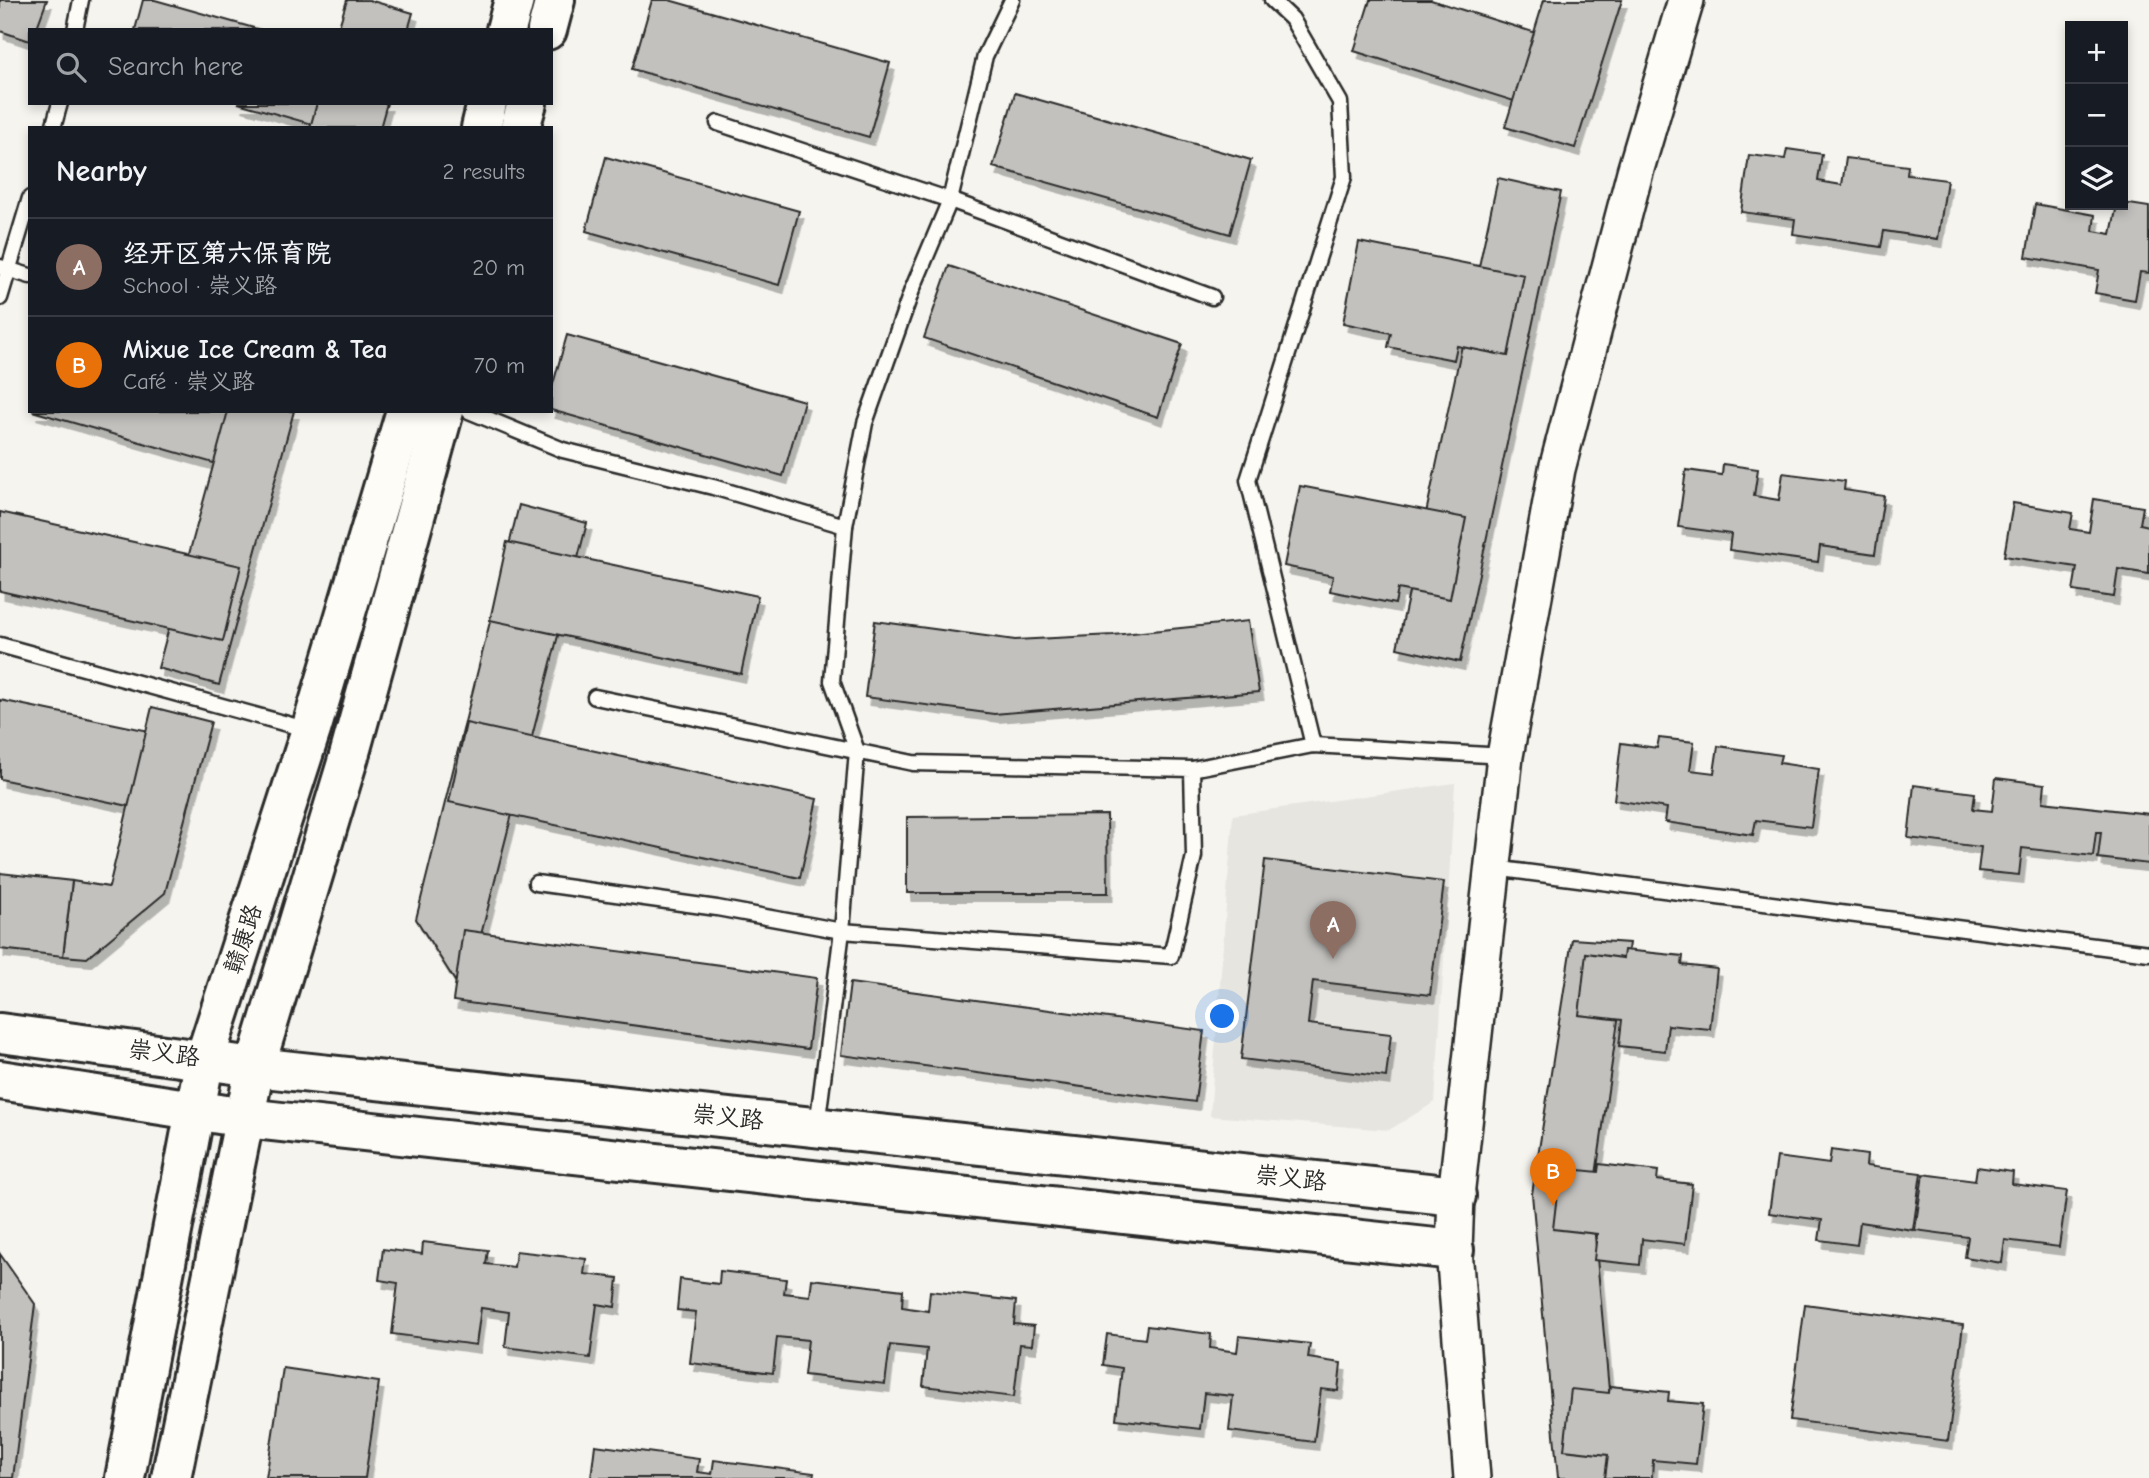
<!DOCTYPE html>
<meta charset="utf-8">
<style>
:root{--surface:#171b24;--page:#20242c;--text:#f1f3f6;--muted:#9ea1a6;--line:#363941;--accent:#b45309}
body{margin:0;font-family:"Comic Neue","LXGW WenKai TC",sans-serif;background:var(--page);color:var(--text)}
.controls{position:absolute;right:21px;top:21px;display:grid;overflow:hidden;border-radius:0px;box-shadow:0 4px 10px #0003}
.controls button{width:63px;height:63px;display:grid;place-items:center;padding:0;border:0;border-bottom:2px solid var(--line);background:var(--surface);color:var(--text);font:35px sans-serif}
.you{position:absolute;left:1223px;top:1017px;width:24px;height:24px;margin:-18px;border:5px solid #fff;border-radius:50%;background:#1a73e8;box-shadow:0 0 0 10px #1a73e833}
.badge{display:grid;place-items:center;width:46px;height:46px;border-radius:50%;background:var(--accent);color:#fff;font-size:23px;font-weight:700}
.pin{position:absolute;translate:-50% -58px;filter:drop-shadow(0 2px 4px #0008)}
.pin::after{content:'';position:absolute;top:37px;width:24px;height:21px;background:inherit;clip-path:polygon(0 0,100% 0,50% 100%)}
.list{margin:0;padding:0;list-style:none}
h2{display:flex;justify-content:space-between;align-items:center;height:91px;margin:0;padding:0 28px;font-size:30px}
h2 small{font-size:23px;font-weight:400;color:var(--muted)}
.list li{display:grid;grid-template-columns:46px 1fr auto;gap:21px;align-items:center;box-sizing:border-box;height:98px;padding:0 28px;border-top:2px solid var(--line)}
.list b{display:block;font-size:26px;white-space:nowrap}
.list p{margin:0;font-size:23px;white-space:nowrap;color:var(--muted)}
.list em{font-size:23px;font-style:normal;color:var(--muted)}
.icon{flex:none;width:38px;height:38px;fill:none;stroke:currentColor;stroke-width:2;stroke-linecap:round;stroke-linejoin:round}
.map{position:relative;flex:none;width:2149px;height:1478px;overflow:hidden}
.search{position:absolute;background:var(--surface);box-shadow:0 4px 10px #0003;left:28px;top:28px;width:525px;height:77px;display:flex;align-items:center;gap:18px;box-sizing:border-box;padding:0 24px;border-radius:0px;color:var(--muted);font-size:26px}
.panel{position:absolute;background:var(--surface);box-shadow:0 4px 10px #0003;left:28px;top:126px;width:525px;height:287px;border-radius:0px}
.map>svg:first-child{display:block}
.built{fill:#e6e5e0}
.building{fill:#c2c1be;stroke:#2b2b2b;stroke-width:2;filter:url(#shadow)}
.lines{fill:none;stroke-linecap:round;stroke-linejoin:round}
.service-casing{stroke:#2b2b2b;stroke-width:19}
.tertiary-casing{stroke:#2b2b2b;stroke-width:40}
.secondary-casing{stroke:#2b2b2b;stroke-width:44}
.service{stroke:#fdfcf7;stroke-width:14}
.tertiary{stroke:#fdfcf7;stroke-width:35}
.secondary{stroke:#fdfcf7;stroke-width:38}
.labels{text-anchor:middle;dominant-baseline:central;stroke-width:6;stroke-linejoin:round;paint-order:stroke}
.street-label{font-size:24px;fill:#2b2b2b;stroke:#fdfcf7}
</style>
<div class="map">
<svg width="2149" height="1478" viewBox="0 0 2149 1478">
<defs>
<filter id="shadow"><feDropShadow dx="4.5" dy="8" stdDeviation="0" flood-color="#0004"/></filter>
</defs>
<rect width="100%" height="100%" fill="#f5f4ef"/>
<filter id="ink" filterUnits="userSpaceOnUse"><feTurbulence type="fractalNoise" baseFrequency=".0143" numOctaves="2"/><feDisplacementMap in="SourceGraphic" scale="14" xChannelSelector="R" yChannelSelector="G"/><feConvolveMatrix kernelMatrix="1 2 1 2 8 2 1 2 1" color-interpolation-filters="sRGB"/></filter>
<g filter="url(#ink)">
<polygon class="built" points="1455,783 1435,1102 1389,1130 1210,1116 1233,815"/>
<g class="building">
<polygon points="0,0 47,0 36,30 30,30 30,41 0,31"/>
<polygon points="143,0 155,0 261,30 135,30"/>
<polygon points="347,0 369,0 413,13 408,30 338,30"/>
<polygon points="652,0 669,0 890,63 869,137 632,69"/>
<polygon points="1370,0 1431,0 1603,54 1581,122 1354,51"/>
<polygon points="1544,0 1622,0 1575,148 1505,127"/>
<polygon points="1015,93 1251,160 1230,234 993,167"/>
<polygon points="238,103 370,103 363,128 325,128"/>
<polygon points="317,103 387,103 380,128 310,128"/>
<polygon points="1787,149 1822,154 1818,181 1842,185 1846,158 1908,166 1907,175 1947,180 1938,239 1884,231 1881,247 1793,234 1795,219 1741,212 1749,155 1785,159"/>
<polygon points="606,157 799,211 779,285 586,231"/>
<polygon points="1498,178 1561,192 1460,662 1397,648"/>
<polygon points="2123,203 2149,207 2149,273 2140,272 2135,300 2095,293 2099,270 2026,257 2035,204 2095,215 2093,231 2111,234 2117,205"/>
<polygon points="1359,242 1524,275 1508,356 1457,346 1454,360 1388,347 1391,333 1343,323"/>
<polygon points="949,266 1182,344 1158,417 924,338"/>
<polygon points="567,335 804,401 783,476 551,410 551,391"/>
<polygon points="32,411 289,411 269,479"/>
<polygon points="228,411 294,411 219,685 158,668"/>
<polygon points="1723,464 1758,469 1754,496 1779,500 1783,473 1845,481 1844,490 1884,496 1875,554 1820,546 1818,562 1729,550 1731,534 1678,527 1686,470 1722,475"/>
<polygon points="1300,486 1466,518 1450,599 1398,589 1395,604 1330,591 1333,576 1284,566"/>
<polygon points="2094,499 2143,507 2140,524 2149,526 2149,574 2118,569 2114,597 2073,591 2077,567 2004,556 2013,503 2073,513 2070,529 2089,532"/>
<polygon points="519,505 587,523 465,997 416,919"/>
<polygon points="0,512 241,566 223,641 0,591"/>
<polygon points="507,542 758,596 741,674 490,620"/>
<polygon points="875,621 1015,640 1113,635 1248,621 1259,692 994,714 865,697"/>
<polygon points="0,700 202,742 186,818 0,779"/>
<polygon points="152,707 211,722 165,893 87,958 63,956 72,881 109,887"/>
<polygon points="466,723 817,799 800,878 449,802"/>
<polygon points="1659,738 1694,742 1690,770 1714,773 1718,746 1781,755 1779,763 1819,769 1811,827 1756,820 1753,835 1665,822 1667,808 1614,800 1621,743 1657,748"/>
<polygon points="1996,778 2045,784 2043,802 2149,814 2149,864 2098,858 2101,832 2096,832 2093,856 2022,848 2019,875 1978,871 1981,847 1908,838 1914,785 1975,793 1973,809 1992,811"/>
<polygon points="1107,815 1108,893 907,893 907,817"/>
<polygon points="1265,860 1444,882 1430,995 1313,981 1308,1024 1391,1034 1386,1077 1241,1059"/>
<polygon points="0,873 72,881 63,956 0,949"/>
<polygon points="463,930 817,978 808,1049 453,1001"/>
<polygon points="1572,939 1629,943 1592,1203 1617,1478 1558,1478 1532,1194"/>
<polygon points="1624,950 1683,956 1682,965 1717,969 1710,1029 1668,1025 1665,1051 1619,1046 1622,1020 1579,1015 1586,953 1623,958"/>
<polygon points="850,983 1204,1031 1195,1102 841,1055"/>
<polygon points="1831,1150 1867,1155 1866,1166 1921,1173 1913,1230 1860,1222 1857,1245 1819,1240 1822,1220 1769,1213 1777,1157 1829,1164"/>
<polygon points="1599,1164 1658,1171 1657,1180 1692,1184 1685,1244 1642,1239 1640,1265 1594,1260 1597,1234 1553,1229 1560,1168 1598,1172"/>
<polygon points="1977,1167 2013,1172 2012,1184 2067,1191 2059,1247 2005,1240 2002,1263 1965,1257 1968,1237 1915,1230 1923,1174 1975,1181"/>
<polygon points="423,1242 488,1250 486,1264 514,1267 516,1251 586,1259 584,1274 618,1278 615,1307 597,1304 590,1358 505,1347 509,1312 481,1308 476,1345 392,1334 398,1283 379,1280 383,1249 422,1254"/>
<polygon points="0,1254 35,1304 13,1478 0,1478"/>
<polygon points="720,1271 786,1279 784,1293 810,1296 812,1279 903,1290 902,1307 928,1311 930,1291 1016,1301 1014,1324 1034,1326 1032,1345 1020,1344 1014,1397 923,1386 927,1349 890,1345 885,1384 804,1375 808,1340 777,1337 773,1373 690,1363 696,1312 677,1310 680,1279 719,1284"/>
<polygon points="1805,1304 1963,1325 1948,1441 1790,1420"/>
<polygon points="1147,1326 1211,1334 1210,1348 1237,1352 1239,1336 1310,1344 1308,1358 1341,1363 1338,1391 1321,1389 1314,1442 1229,1431 1233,1396 1204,1393 1200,1429 1116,1419 1122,1368 1103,1365 1107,1334 1145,1339"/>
<polygon points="283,1368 379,1382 365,1478 266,1478"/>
<polygon points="1610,1386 1669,1392 1668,1401 1703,1404 1696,1464 1653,1460 1652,1478 1605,1478 1608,1455 1564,1450 1571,1389 1609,1393"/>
<polygon points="595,1445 699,1459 697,1472 712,1474 714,1460 814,1473 813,1478 591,1478"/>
</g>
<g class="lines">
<g class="service-casing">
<g id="service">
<polyline points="1272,0 1292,19 1340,102 1344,177 1248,480 1313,745"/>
<polyline points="75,30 81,0"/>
<polyline points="718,123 950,200 1212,297"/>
<polyline points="53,128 60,103"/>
<polyline points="0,267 30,276"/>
<polyline points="0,298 30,198"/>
<polyline points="469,411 563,450 713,487 845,526"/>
<polyline points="0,645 309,730"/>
<polyline points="1192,769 1313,745 1505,756"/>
<polyline points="1494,868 2149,953"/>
<polyline points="536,883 717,908 842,931 1171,956 1194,856 1192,769 913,763 595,697"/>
<polyline points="817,1126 842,931 857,751 832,681 845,526 865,423 912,290 950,200 985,56 1012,0"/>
</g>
</g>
<g class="tertiary-casing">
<polyline id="tertiary" points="1472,1478 1454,1250 1456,1196 1505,756 1557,469 1635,172 1686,0"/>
</g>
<g class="secondary-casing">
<g id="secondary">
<polyline points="506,30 514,0"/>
<polyline points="547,30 555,0"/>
<polyline points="481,128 487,103"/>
<polyline points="520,128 527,103"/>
<polyline points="0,1033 255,1067 1456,1196"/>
<polyline points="0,1080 245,1118 1454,1250"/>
<polyline points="125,1478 205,1058 311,730 406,411"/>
<polyline points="171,1478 255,1067 349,756 444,411"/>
</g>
</g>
<use href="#service" class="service"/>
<use href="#tertiary" class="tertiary"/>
<use href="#secondary" class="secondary"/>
</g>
</g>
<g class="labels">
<g class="street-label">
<text transform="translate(243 939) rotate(-72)">赣康路</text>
<text transform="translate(164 1053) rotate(7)">崇义路</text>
<text transform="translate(728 1117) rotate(6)">崇义路</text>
<text transform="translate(1291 1178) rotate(6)">崇义路</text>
</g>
</g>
</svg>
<div class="controls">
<button>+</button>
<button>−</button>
<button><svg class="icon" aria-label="layers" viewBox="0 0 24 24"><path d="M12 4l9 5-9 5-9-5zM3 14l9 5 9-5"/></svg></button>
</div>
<div class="you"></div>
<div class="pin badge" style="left:1333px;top:959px;background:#8d6e63">A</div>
<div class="pin badge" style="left:1553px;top:1206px;background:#e8710a">B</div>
<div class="search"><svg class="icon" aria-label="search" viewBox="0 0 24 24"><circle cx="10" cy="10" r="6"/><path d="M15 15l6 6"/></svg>Search here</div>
<section class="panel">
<h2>Nearby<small>2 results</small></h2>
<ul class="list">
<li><span class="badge" style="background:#8d6e63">A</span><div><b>经开区第六保育院</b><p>School · 崇义路</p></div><em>20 m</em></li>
<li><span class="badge" style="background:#e8710a">B</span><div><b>Mixue Ice Cream &amp; Tea</b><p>Café · 崇义路</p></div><em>70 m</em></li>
</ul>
</section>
</div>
